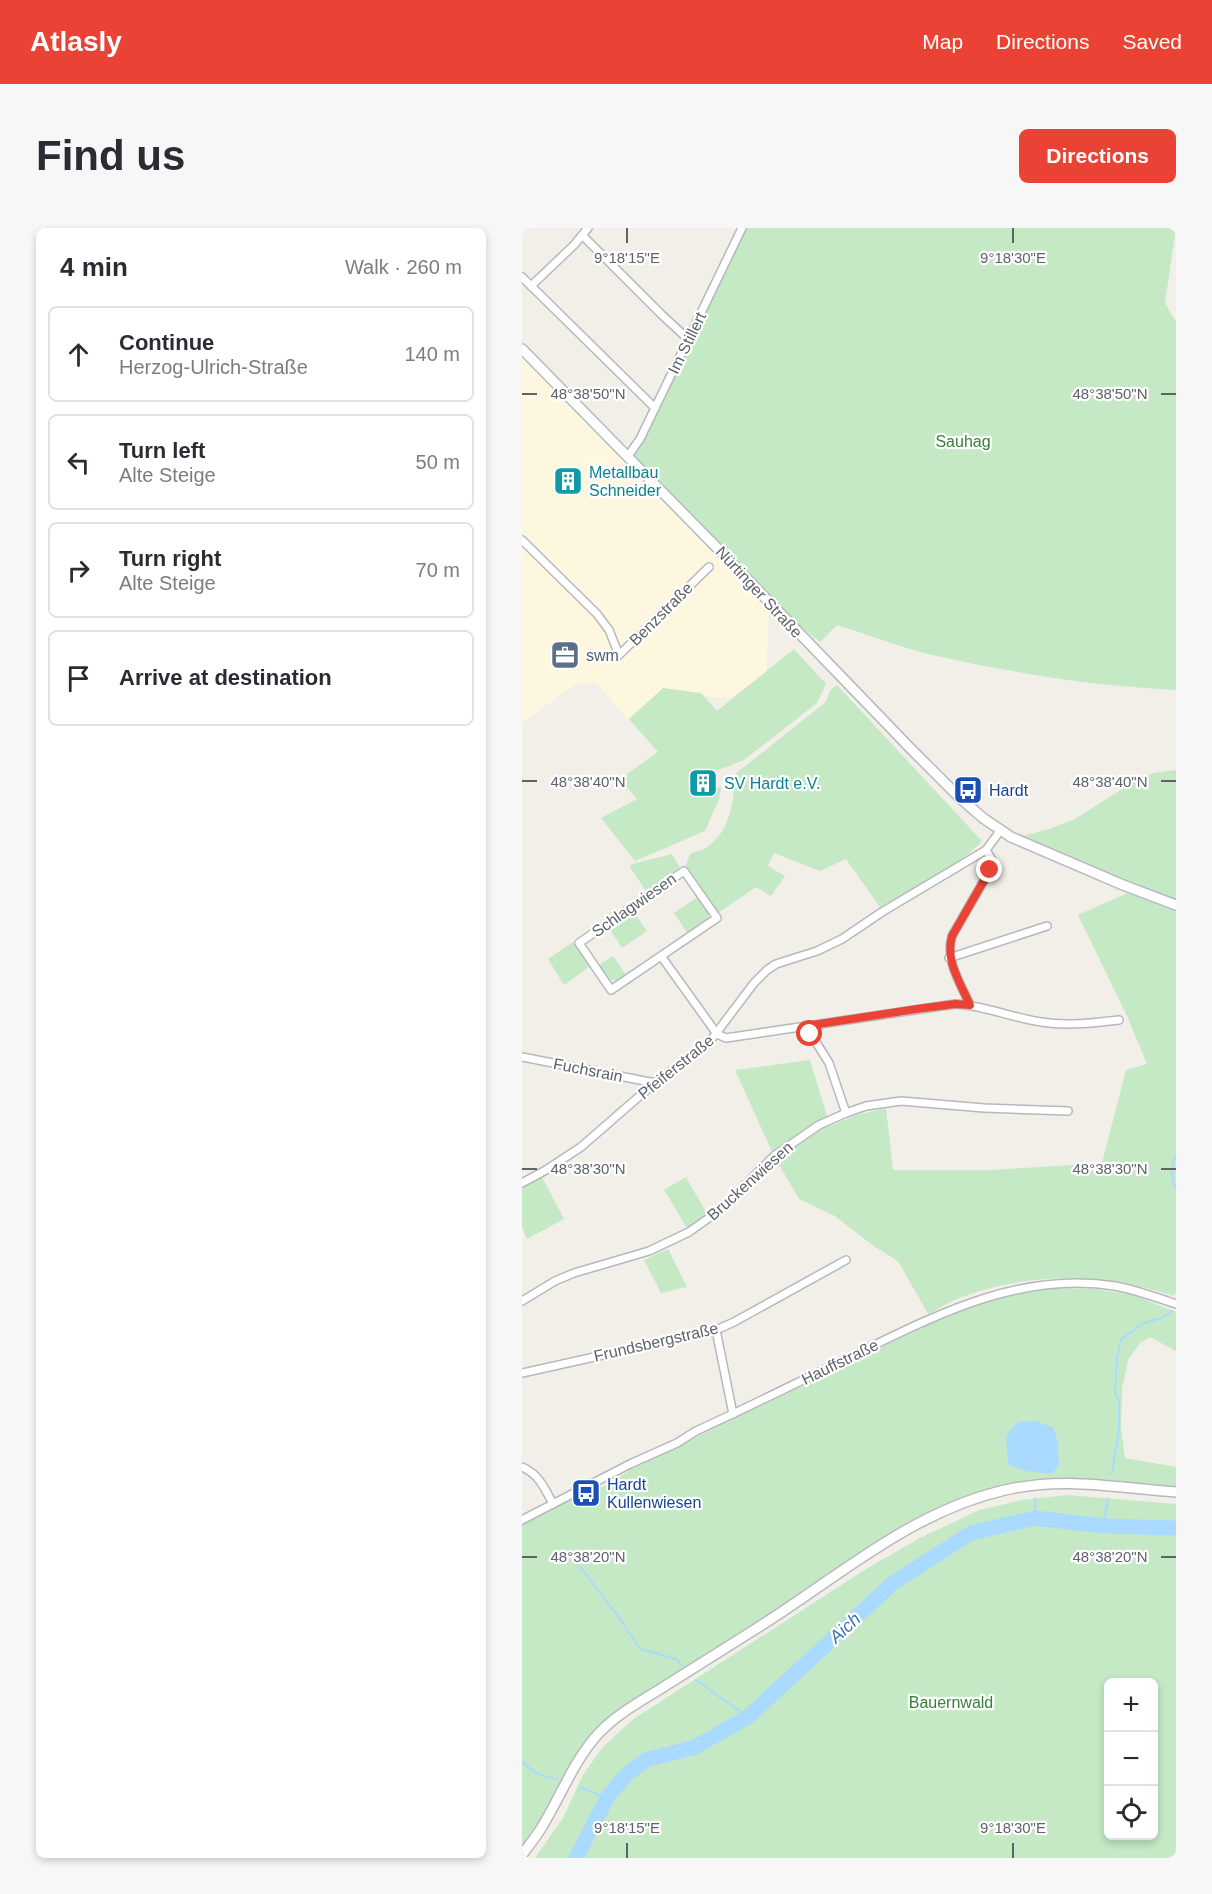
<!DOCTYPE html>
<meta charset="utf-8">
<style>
:root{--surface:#fff;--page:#f7f7f7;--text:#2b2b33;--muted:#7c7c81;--line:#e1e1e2;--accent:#ea4335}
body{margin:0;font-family:Helvetica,sans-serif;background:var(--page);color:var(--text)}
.controls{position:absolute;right:18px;bottom:18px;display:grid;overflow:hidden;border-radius:9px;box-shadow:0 3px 9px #0003}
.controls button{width:54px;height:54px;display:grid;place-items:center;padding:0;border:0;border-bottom:2px solid var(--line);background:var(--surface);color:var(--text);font:30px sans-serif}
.stop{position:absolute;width:18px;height:18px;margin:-14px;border:4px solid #ea4335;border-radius:50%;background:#fff}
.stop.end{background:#ea4335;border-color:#fff;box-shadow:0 2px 6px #0008}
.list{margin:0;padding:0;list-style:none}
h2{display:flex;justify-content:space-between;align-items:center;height:78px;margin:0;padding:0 24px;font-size:26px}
h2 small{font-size:20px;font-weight:400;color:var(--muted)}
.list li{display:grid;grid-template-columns:39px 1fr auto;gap:18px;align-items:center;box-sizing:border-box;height:96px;margin:0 12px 12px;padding:0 12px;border:2px solid var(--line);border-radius:9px}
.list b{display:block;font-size:22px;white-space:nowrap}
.list p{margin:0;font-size:20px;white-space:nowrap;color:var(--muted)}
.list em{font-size:20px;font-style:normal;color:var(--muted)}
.icon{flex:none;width:33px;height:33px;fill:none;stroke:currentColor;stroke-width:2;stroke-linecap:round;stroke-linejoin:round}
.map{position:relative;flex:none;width:654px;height:1630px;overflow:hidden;border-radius:9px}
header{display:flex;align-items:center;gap:36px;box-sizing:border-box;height:84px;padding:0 30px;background:var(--accent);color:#fff}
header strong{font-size:28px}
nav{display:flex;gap:33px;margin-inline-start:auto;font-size:21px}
.intro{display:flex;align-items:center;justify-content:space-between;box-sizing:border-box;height:144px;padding:0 36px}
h1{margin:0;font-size:42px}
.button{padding:15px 27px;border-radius:9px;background:var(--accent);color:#fff;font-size:21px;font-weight:700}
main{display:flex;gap:36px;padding:0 36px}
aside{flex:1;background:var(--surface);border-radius:9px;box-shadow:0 3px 9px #0003}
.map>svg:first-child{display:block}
.commercial{fill:#fef7e0}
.green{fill:#c5e8c5;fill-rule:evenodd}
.water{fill:#aadaff}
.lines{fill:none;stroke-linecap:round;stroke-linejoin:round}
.stream{stroke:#aadaff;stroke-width:2}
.river{stroke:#aadaff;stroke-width:15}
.street-casing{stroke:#b5b8bc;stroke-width:10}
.secondary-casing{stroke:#b6babf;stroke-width:12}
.street{stroke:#fff;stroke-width:7}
.secondary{stroke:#fff;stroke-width:9}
.route{stroke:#ea4335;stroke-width:8}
.ticks{fill:none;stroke:#5f6368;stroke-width:2}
.labels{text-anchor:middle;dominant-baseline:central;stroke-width:4.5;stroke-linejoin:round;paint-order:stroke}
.street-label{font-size:16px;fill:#5f6368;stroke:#fff}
.park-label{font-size:16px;fill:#348238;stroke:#fff}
.culture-label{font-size:16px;fill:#0d838f;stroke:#fff;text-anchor:start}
.service-label{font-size:16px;fill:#4e5e75;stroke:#fff;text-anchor:start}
.transit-label{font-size:16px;fill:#164399;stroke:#fff;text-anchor:start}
.water-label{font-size:18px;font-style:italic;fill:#4174aa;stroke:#fff}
.ticks-label{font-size:15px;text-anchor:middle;fill:#5f6368;stroke:#fff;stroke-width:4.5;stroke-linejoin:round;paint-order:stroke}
</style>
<header>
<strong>Atlasly</strong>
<nav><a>Map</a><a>Directions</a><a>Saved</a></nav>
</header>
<div class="intro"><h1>Find us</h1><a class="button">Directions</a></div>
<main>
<aside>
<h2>4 min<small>Walk · 260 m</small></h2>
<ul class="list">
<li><svg class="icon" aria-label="ahead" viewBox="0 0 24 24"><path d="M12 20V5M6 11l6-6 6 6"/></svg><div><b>Continue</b><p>Herzog-Ulrich-Straße</p></div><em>140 m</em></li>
<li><svg class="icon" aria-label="left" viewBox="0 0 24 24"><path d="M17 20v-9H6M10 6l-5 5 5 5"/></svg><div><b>Turn left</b><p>Alte Steige</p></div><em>50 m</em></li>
<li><svg class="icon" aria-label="right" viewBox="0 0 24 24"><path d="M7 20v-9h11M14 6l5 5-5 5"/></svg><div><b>Turn right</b><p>Alte Steige</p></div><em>70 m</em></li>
<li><svg class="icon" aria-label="arrive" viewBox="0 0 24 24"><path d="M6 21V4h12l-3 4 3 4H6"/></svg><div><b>Arrive at destination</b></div></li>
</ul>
</aside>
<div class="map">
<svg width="654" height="1630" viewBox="0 0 654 1630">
<rect width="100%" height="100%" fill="#f1efe8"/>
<polygon class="commercial" points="0,121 244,371 247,383 244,445 208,470 138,465 106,491 74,455 52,457 0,495"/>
<g class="green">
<path d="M 220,0 L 654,0 L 643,75 L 654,94 L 654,462 C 569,458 484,444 402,425 C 373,417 344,406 315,397 L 298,414 L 244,371 L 106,228 Z"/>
<polygon points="272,421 304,456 295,475 222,532 202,540 166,550 170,566 199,559 197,571 183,603 113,633 79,590 115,571 98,551 136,524 107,491 141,460 179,465 195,483"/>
<path d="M 315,457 L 460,613 C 435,640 389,661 358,679 L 324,631 L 298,643 L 252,625 L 246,638 L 263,648 L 249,668 L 234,659 L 196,685 L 164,637 L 168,626 C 175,623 183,622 189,616 C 209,600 212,570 213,546 L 304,474 L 308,462 Z"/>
<path d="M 654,542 L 654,1064 L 652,1068 C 583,1046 512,1043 443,1068 C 430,1072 418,1080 406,1086 L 376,1033 L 353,1019 L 313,988 L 277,971 L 252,928 L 213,842 L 288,832 L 308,898 L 335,887 L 364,880 L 371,942 L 468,942 L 580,935 L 604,842 L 625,836 L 606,790 L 556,687 L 619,659 L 501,608 L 527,601 L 553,591 L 619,549 L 631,545 Z"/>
<polygon points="150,626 158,640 124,663 108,639 110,636"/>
<polygon points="176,669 186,683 186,691 166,706 152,685"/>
<polygon points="110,682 125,703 100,720 86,699"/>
<polygon points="51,714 68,738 42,757 26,731"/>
<polygon points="91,728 104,747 96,753 87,752 77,737"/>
<polygon points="20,949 42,991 5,1011 0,999 0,959"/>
<polygon points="164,949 185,986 165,1000 142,962"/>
<polygon points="146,1021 165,1059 139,1065 122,1032"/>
<path d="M 535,1060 L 573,1061 L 611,1067 L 654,1084 L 654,1123 L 628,1109 L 618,1115 L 606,1132 L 600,1161 L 599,1201 L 603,1230 L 654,1239 L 654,1260 C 606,1256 558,1246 509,1253 C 413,1267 345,1322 268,1374 C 217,1408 165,1439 113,1471 C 89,1488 67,1506 51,1532 C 33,1561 22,1593 0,1620 L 0,1297 L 45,1273 L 87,1256 L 111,1240 L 418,1091 L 466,1072 L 497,1065 Z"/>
<path d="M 545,1267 L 654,1276 L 654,1630 L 13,1630 L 41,1590 L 61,1547 L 80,1520 L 110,1492 L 341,1343 L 396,1311 L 457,1282 L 500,1272 ZM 632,1454 L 632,1608 L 586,1608 L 586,1454 Z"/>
</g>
<path class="water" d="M 515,1193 L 532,1200 L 536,1216 L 537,1236 L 531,1245 C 514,1245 501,1244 486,1236 L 484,1208 L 496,1194 Z"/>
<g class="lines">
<g class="stream">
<path d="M 654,927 C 648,939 648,950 654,961"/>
<polyline points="590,1246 597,1200 597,1172 593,1165 595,1131 599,1111 622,1095 640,1090 650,1083"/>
<polyline points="513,1271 513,1290"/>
<polyline points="581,1298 586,1271"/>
<polyline points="57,1337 98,1391 118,1421 155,1431 160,1438"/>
<polyline points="174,1452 226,1489"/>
<path d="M 1,1534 C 11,1545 22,1549 36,1551"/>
<polyline points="57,1559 85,1570"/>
</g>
<polyline class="river" points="54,1630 85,1570 104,1547 124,1532 173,1519 226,1489 371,1355 449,1305 513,1290 581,1298 654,1300"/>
<g class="street-casing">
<g id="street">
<polyline points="61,8 140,87 166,111"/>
<polyline points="0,49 133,180"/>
<polyline points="9,58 52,17 66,0"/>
<polyline points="106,228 118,211 220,0"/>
<polyline points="0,312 75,386 87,402 97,427 187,339"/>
<path d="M 139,728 L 195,690 L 162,643 L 57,715 L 89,762 L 139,728 L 195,806 L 204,810 L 433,776 C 462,777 490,790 519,794 C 545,798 571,795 597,792"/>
<polyline points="427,730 525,698"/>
<path d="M 448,777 C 438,754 423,733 430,708 L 468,642 L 470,632 L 464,622"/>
<polyline points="284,798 307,835 324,885"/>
<polyline points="0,829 133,855"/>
<polyline points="0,955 24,942 59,919 136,852 186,816 232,755 245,742 254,736 295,723 320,711 360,684 464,622 478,603"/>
<polyline points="0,1073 33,1053 52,1045 127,1023 167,1004 198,982 252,928 297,897 324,885 344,878 379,873 462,880 546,883"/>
<polyline points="194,1102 211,1186"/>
<polyline points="0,1145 194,1102 212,1094 324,1032"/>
<path d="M 0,1239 C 17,1246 23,1261 31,1276"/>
<path d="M 0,1292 L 108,1236 L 155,1215 L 174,1203 C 229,1178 283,1151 338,1124 C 418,1085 501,1043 593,1058 C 614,1062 634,1069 654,1076"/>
</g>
</g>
<g class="secondary-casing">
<g id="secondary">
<polyline points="0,121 200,325 389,521 438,570 461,590 489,609 601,657 654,677"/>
<path d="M 0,1627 C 7,1617 15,1608 21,1597 C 40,1566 52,1532 77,1505 C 96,1485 121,1472 143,1458 C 173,1439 202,1421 232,1402 C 313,1352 387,1284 483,1262 C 544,1248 594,1260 654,1264"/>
</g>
</g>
<use href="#street" class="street"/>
<use href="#secondary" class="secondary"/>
</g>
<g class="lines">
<path class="route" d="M 288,806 L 284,798 L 395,781 L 433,776 L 448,777 C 438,754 423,733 430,708 L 468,642"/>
</g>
<path class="ticks" d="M 105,0 L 105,15M 491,0 L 491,15M 0,166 L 15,166M 639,166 L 654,166M 0,553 L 15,553M 639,553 L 654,553M 0,941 L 15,941M 639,941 L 654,941M 0,1329 L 15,1329M 639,1329 L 654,1329M 105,1615 L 105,1630M 491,1615 L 491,1630"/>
<defs>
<g id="building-square" transform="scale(1.5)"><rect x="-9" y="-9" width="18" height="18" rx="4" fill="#0f9aa8" stroke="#fff"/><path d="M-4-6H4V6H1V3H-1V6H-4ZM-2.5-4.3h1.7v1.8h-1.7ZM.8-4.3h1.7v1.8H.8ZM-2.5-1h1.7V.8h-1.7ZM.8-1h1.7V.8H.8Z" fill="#fff"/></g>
<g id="office-square" transform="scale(1.5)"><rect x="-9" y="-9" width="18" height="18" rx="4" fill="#5c6f8a" stroke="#fff"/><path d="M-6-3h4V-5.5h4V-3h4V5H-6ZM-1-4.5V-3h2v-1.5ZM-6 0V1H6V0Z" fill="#fff"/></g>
<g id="bus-square" transform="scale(1.5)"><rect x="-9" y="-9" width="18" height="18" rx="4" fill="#1a4fb4" stroke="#fff"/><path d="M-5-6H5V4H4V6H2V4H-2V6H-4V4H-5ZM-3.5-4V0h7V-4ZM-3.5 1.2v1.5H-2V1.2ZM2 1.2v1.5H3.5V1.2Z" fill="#fff"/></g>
</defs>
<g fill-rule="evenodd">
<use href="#building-square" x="46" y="253"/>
<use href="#office-square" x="43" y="427"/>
<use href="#building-square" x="181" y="555"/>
<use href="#bus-square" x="446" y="562"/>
<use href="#bus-square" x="64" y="1265"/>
</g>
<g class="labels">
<g class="street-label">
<text transform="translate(165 115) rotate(-64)">Im Stillert</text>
<text transform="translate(237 364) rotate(47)">Nürtinger Straße</text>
<text transform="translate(139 386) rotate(-45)">Benzstraße</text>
<text transform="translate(112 677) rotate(-35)">Schlagwiesen</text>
<text transform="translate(154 839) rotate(-39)">Pfeiferstraße</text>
<text transform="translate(66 842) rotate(11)">Fuchsrain</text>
<text transform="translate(228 953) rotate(-42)">Bruckenwiesen</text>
<text transform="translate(134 1114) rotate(-13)">Frundsbergstraße</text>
<text transform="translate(318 1134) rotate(-26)">Hauffstraße</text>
</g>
<g class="park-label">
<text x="441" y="213">Sauhag</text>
<text x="429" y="1474">Bauernwald</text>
</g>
<g class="culture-label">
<text x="67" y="244">Metallbau<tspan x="67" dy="18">Schneider</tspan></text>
<text x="202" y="555">SV Hardt e.V.</text>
</g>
<g class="service-label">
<text x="64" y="427">swm</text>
</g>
<g class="transit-label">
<text x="467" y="562">Hardt</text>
<text x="85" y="1256">Hardt<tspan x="85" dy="18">Kullenwiesen</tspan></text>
</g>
<g class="water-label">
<text transform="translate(323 1400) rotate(-43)">Aich</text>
</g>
</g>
<g class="ticks-label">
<text x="105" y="35">9°18'15"E</text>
<text x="491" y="35">9°18'30"E</text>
<text x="66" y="171">48°38'50"N</text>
<text x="588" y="171">48°38'50"N</text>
<text x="66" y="559">48°38'40"N</text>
<text x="588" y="559">48°38'40"N</text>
<text x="66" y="946">48°38'30"N</text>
<text x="588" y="946">48°38'30"N</text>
<text x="66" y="1334">48°38'20"N</text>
<text x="588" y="1334">48°38'20"N</text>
<text x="105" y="1605">9°18'15"E</text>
<text x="491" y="1605">9°18'30"E</text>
</g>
</svg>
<div class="controls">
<button>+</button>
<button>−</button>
<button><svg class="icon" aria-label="locate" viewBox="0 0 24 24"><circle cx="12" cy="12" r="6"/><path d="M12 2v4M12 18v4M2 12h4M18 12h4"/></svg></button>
</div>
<div class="stop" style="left:288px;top:806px"></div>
<div class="stop end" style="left:468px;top:642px"></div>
</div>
</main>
